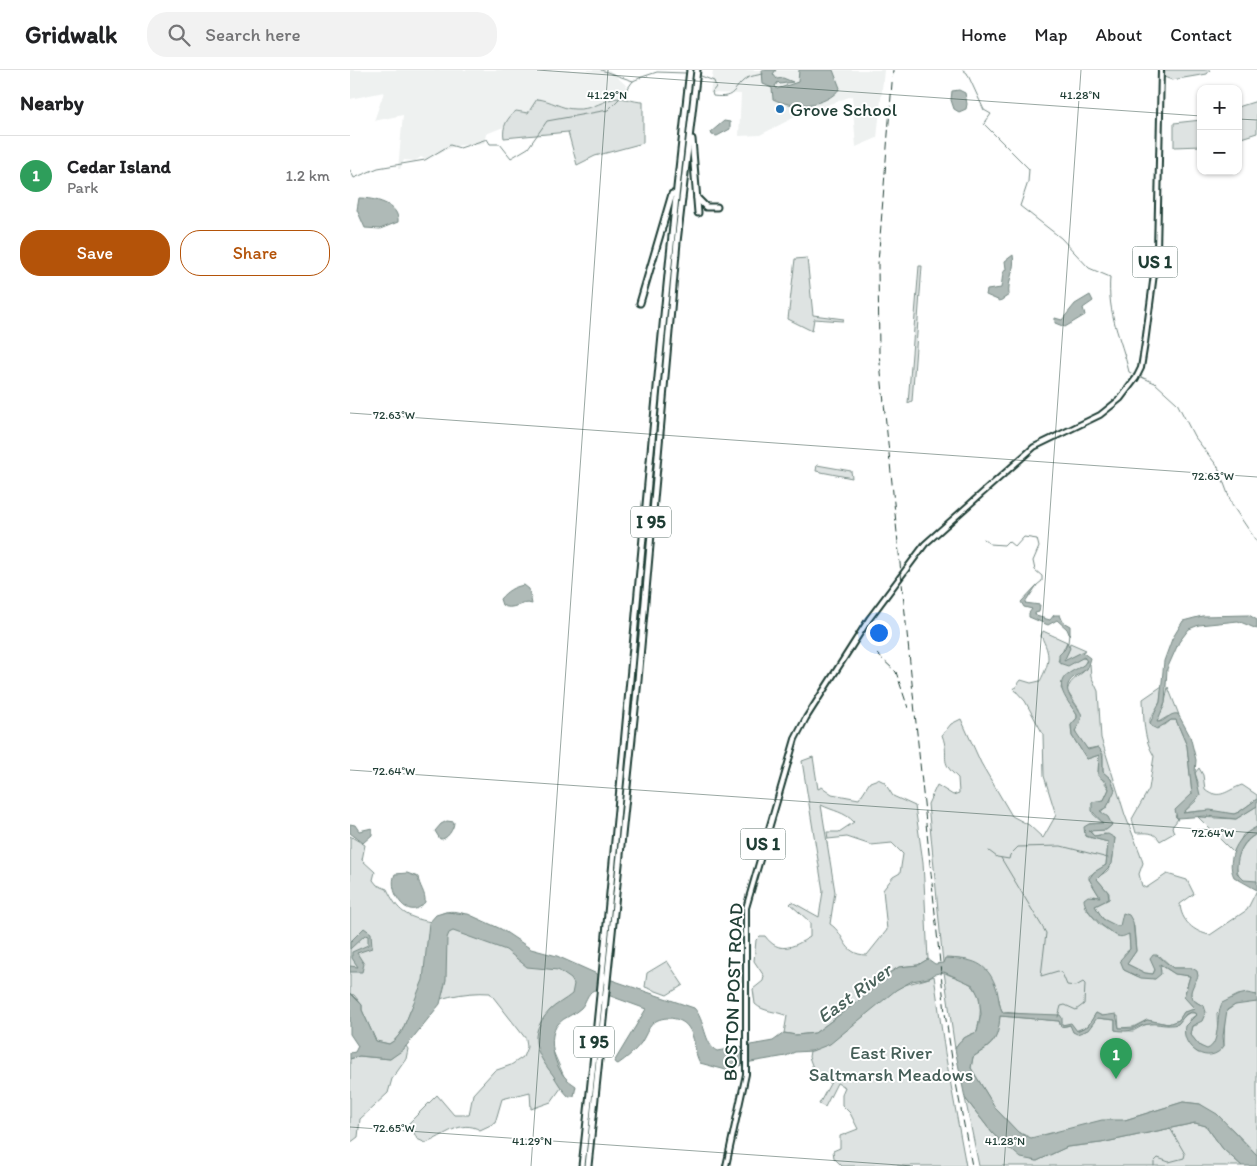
<!DOCTYPE html>
<meta charset="utf-8">
<style>
:root{--surface:#fff;--page:#f2f2f2;--text:#202124;--muted:#757577;--line:#e0e0e0;--accent:#b45309}
body{margin:0;font-family:Itim,sans-serif;background:var(--page);color:var(--text)}
.controls{position:absolute;right:15px;top:15px;display:grid;overflow:hidden;border-radius:10px;box-shadow:0 1px 4px #0004}
.controls button{width:45px;height:45px;display:grid;place-items:center;padding:0;border:0;border-bottom:1px solid var(--line);background:var(--surface);color:var(--text);font:25px sans-serif}
.you{position:absolute;left:528px;top:562px;width:18px;height:18px;margin:-12px;border:4px solid #fff;border-radius:50%;background:#1a73e8;box-shadow:0 0 0 8px #1a73e833}
.badge{display:grid;place-items:center;width:32px;height:32px;border-radius:50%;background:var(--accent);color:#fff;font-size:16px;font-weight:700}
.pin{position:absolute;translate:-50% -41px;filter:drop-shadow(0 1px 2px #0008)}
.pin::after{content:'';position:absolute;top:26px;width:18px;height:15px;background:inherit;clip-path:polygon(0 0,100% 0,50% 100%)}
.list{margin:0;padding:0;list-style:none}
h2{display:flex;justify-content:space-between;align-items:center;height:65px;margin:0;padding:0 20px;font-size:21px}
h2 small{font-size:16px;font-weight:400;color:var(--muted)}
.list li{display:grid;grid-template-columns:32px 1fr auto;gap:15px;align-items:center;box-sizing:border-box;height:80px;padding:0 20px;border-top:1px solid var(--line)}
.list b{display:block;font-size:19px;white-space:nowrap}
.list p{margin:0;font-size:16px;white-space:nowrap;color:var(--muted)}
.list em{font-size:16px;font-style:normal;color:var(--muted)}
.actions{display:flex;gap:10px;padding:15px 20px}
.actions a{flex:1;padding:11px 0;border:1px solid var(--accent);border-radius:20px;text-align:center;font-size:18px;color:var(--accent)}
.actions .main{background:var(--accent);color:#fff}
.icon{flex:none;width:28px;height:28px;fill:none;stroke:currentColor;stroke-width:2;stroke-linecap:round;stroke-linejoin:round}
.map{position:relative;flex:none;width:907px;height:1096px;overflow:hidden}
header{display:flex;align-items:center;gap:30px;box-sizing:border-box;height:70px;padding:0 25px;background:var(--surface);border-bottom:1px solid var(--line)}
header strong{font-size:24px}
nav{display:flex;gap:28px;margin-inline-start:auto;font-size:18px}
.search{width:350px;height:45px;background:var(--page);display:flex;align-items:center;gap:12px;box-sizing:border-box;padding:0 18px;border-radius:20px;color:var(--muted);font-size:19px}
main{display:flex}
aside{flex:1;background:var(--surface)}
.map>svg:first-child{display:block}
.built{fill:#eef1f0}
.green{fill:#dee3e2;stroke:#7e908b;fill-rule:evenodd}
.water{fill:#afbab7;stroke:#758883}
.lines{fill:none;stroke-linecap:round;stroke-linejoin:round}
.stream{stroke:#758883;stroke-width:1}
.primary-casing{stroke:#1f3d34;stroke-width:8}
.motorway-casing{stroke:#1f3d34;stroke-width:9}
.primary{stroke:#fff;stroke-width:4}
.motorway{stroke:#fff;stroke-width:5}
.rail{stroke:#1f3d34;stroke-width:1;stroke-dasharray:8 4;stroke-linecap:butt}
.ticks{fill:none;stroke:#1f3d34;stroke-width:1;stroke-opacity:0.45}
.poi-dot{fill:#1f6fb2;stroke:#fff;stroke-width:2}
.labels{text-anchor:middle;dominant-baseline:central;stroke-width:4;stroke-linejoin:round;paint-order:stroke}
.shield{fill:#fff;stroke:#627771;stroke-width:1}
.shield-label{font-size:18px;font-weight:bold;fill:#1f3d34}
.poi-label{font-size:19px;fill:#1f3d34;stroke:#fff;text-anchor:start}
.street-label{font-size:19px;fill:#1f3d34;stroke:#fff}
.park-label{font-size:19px;fill:#455e57;stroke:#fff}
.water-label{font-size:20px;font-style:italic;fill:#4a625b;stroke:#fff}
.ticks-label{font-size:12px;text-anchor:middle;fill:#1f3d34;stroke:#fff;stroke-width:4;stroke-linejoin:round;paint-order:stroke}
</style>
<header>
<strong>Gridwalk</strong>
<div class="search"><svg class="icon" aria-label="search" viewBox="0 0 24 24"><circle cx="10" cy="10" r="6"/><path d="M15 15l6 6"/></svg>Search here</div>
<nav><a>Home</a><a>Map</a><a>About</a><a>Contact</a></nav>
</header>
<main>
<aside>
<h2>Nearby<small></small></h2>
<ul class="list">
<li><span class="badge" style="background:#2e9e5b">1</span><div><b>Cedar Island</b><p>Park</p></div><em>1.2 km</em></li>
</ul>
<div class="actions"><a class="main">Save</a><a>Share</a></div>
</aside>
<div class="map">
<svg width="907" height="1096" viewBox="0 0 907 1096">
<rect width="100%" height="100%" fill="#fff"/>
<filter id="ink" filterUnits="userSpaceOnUse"><feTurbulence type="fractalNoise" baseFrequency=".02" numOctaves="2"/><feDisplacementMap in="SourceGraphic" scale="10" xChannelSelector="R" yChannelSelector="G"/><feConvolveMatrix kernelMatrix="1 2 1 2 8 2 1 2 1" color-interpolation-filters="sRGB"/></filter>
<g filter="url(#ink)">
<g class="built">
<polygon points="0,0 259,0 277,16 275,22 263,34 151,58 136,64 134,73 105,76 86,84 81,89 83,86 81,85 77,90 71,87 65,91 54,90 50,99 48,99 53,45 24,51 34,22 0,29"/>
<polygon points="363,0 534,0 527,68 506,77 502,26 449,45 410,65 389,66 391,24 360,23"/>
</g>
<g class="green">
<polygon points="815,0 860,0 857,4 822,10 814,7"/>
<path d="M 187,29 C 201,30 211,39 225,39 C 240,40 249,33 262,29 C 272,26 283,32 293,32 L 293,73 L 245,86 L 227,95 L 218,62 L 154,68 C 152,57 157,48 166,41 L 178,43 Z"/>
<polygon points="907,31 907,63 888,69 888,37"/>
<polygon points="851,50 851,76 824,77 824,53"/>
<polygon points="457,188 463,245 494,249 493,251 464,249 462,261 438,249 445,189"/>
<polygon points="569,196 572,196 562,331 558,333"/>
<polygon points="467,395 501,401 502,408 466,401"/>
<path d="M 693,561 L 717,572 L 708,591 L 722,592 L 732,588 L 737,589 L 734,595 L 716,606 L 711,618 L 727,645 L 727,648 L 721,655 L 722,666 L 737,689 L 749,685 L 748,703 L 759,719 L 754,730 L 742,732 L 743,744 L 753,753 L 739,754 L 735,766 L 758,772 L 756,795 L 739,806 L 739,809 L 750,827 L 744,826 L 734,836 L 749,854 L 767,866 L 779,864 L 780,879 L 774,884 L 774,900 L 787,906 L 805,909 L 811,901 L 808,896 L 809,894 L 825,904 L 840,906 L 834,926 L 845,939 L 834,942 L 829,950 L 818,954 L 797,950 L 783,957 L 769,958 L 768,946 L 752,946 L 746,943 L 738,956 L 725,961 L 722,955 L 711,955 L 712,952 L 705,947 L 653,942 L 650,937 L 649,929 L 593,893 L 578,734 L 587,715 L 603,725 L 609,723 L 608,708 C 587,689 601,689 592,665 L 601,654 L 611,649 L 631,693 L 662,746 L 679,755 L 693,768 L 706,745 L 694,706 L 693,664 L 675,631 L 664,619 L 671,610 L 681,613 L 690,611 C 700,592 701,585 691,566 Z"/>
<polygon points="720,573 736,580 716,591 713,590 718,582"/>
<path d="M 740,594 L 741,606 L 748,621 L 751,668 L 775,745 L 790,783 L 793,793 L 789,804 L 792,816 L 796,818 L 817,804 L 837,810 L 844,824 L 830,834 C 831,851 844,862 860,865 L 897,840 L 907,820 L 907,925 C 888,922 880,930 867,943 C 867,955 871,974 857,980 L 850,976 L 840,964 L 842,956 L 847,955 L 851,935 C 839,928 838,921 846,910 L 842,898 L 823,898 L 810,886 L 803,904 L 795,903 L 777,894 L 786,881 L 784,856 L 772,860 L 753,849 L 745,836 L 759,829 L 759,823 L 747,809 C 750,805 753,804 757,801 C 765,793 763,778 765,768 L 755,764 L 744,766 L 739,760 L 756,760 L 762,755 L 750,743 L 761,731 L 761,709 L 753,702 L 753,684 L 748,677 L 737,679 L 727,666 L 725,659 L 729,655 L 729,639 L 717,621 C 720,607 733,606 740,594 Z"/>
<path d="M 812,616 L 810,632 L 800,649 L 800,654 L 815,655 L 821,650 L 826,650 L 837,676 L 842,724 L 825,746 L 828,749 L 822,757 L 824,763 L 810,771 C 804,761 797,763 786,763 L 782,749 L 799,719 L 804,686 C 793,668 794,650 793,629 Z"/>
<polygon points="818,617 829,645 817,647 807,653 808,647 814,637"/>
<path d="M 463,687 L 468,719 L 472,717 L 482,724 L 509,729 L 520,712 L 528,709 L 534,712 L 543,726 L 565,736 L 573,792 L 578,889 L 568,895 L 549,897 L 531,908 L 519,923 L 465,963 L 446,965 L 434,963 L 437,946 C 427,941 413,942 405,934 L 403,919 L 413,911 L 414,906 L 404,891 L 406,870 L 410,866 L 415,866 C 429,885 443,877 460,867 L 460,852 L 440,834 L 442,832 L 469,847 L 473,821 L 452,691 ZM 471,735 C 483,741 495,742 504,752 L 489,762 L 477,762 L 478,769 L 497,767 L 521,775 L 542,773 L 553,784 L 550,803 L 543,807 L 533,820 L 537,860 L 517,885 C 492,885 496,864 480,854 L 485,822 Z"/>
<path d="M 849,698 L 853,705 L 855,719 C 870,731 877,720 892,715 L 907,725 L 907,729 L 889,742 L 884,744 L 850,741 L 833,743 L 846,731 L 848,712 L 845,703 Z"/>
<polygon points="907,736 907,757 893,765 884,783 848,747 886,749"/>
<path d="M 907,764 L 907,813 L 894,811 L 889,805 C 881,791 894,770 907,764 Z"/>
<path d="M 0,766 L 15,775 L 12,790 L 25,802 L 23,810 L 27,815 L 37,819 C 48,842 56,847 81,852 C 108,819 151,872 177,884 C 195,892 216,898 235,905 L 196,965 L 216,1011 L 201,1032 L 181,1039 L 180,1022 L 152,1029 L 145,1053 L 130,1060 C 110,1049 95,1066 76,1073 L 67,1069 L 59,1053 L 87,1025 L 104,1045 L 119,1045 L 123,1024 L 144,1001 L 161,995 L 173,987 L 177,977 L 176,969 L 140,923 C 113,921 86,929 61,939 C 56,952 52,967 39,974 L 26,971 L 12,940 L 12,935 L 4,925 L 0,924 Z"/>
<polygon points="317,891 333,915 317,925 295,917 297,903"/>
<path d="M 594,902 C 599,906 604,906 609,908 C 635,918 632,938 627,962 C 617,966 609,969 605,979 Z"/>
<path d="M 584,906 L 595,983 L 616,1096 L 492,1096 L 484,1088 L 483,1081 L 490,1078 L 490,1066 L 508,1059 L 500,1043 L 492,1035 L 492,1024 L 495,1017 L 487,1013 L 475,1037 L 469,1034 L 481,1012 L 467,1009 L 459,987 L 460,981 C 495,968 515,941 545,920 C 557,912 571,912 584,906 Z"/>
<path d="M 900,931 L 907,932 L 907,1085 L 882,1059 L 850,1034 L 833,1032 L 775,1050 L 684,1072 L 674,1069 L 646,1039 L 621,998 L 623,987 C 645,973 646,973 650,946 L 709,951 L 711,957 L 721,955 L 723,962 L 736,961 L 746,948 L 765,950 L 765,960 L 783,961 L 794,955 L 804,953 L 828,954 C 834,947 837,940 847,944 L 839,950 L 841,977 L 848,983 L 874,976 L 875,942 L 885,935 Z"/>
<polygon points="56,976 58,979 56,989 42,1009 38,1023 10,1049 8,1067 0,1073 0,989 9,986 40,989"/>
<polygon points="615,1028 643,1064 657,1078 687,1091 717,1077 751,1073 845,1053 856,1056 873,1079 892,1096 629,1096"/>
</g>
<g class="water">
<path d="M 412,0 L 426,0 L 423,4 L 427,9 L 433,8 L 443,12 L 430,14 L 428,12 L 425,16 L 427,19 L 448,12 L 449,0 L 483,0 L 490,18 C 477,37 442,39 423,29 L 422,18 L 413,14 Z"/>
<polygon points="609,20 615,23 617,34 616,39 609,42 604,39 601,30 602,21"/>
<polygon points="374,51 380,52 380,59 367,66 362,65 361,62"/>
<path d="M 9,128 C 24,128 50,134 48,152 L 30,159 L 15,158 L 7,140 Z"/>
<path d="M 663,185 C 666,199 657,211 659,225 L 650,231 L 636,225 L 637,220 L 651,218 L 653,203 L 656,199 L 655,191 Z"/>
<polygon points="740,225 743,231 733,238 735,245 715,257 705,253 705,248 712,250 725,234"/>
<path d="M 174,515 L 179,519 L 182,534 C 172,530 162,542 152,535 L 150,529 C 157,521 163,517 174,515 Z"/>
<polygon points="687,515 675,533 690,535 689,542 685,543 686,546 700,550 704,545 710,545 713,552 720,556 720,566 717,559 707,550 698,555 679,547 679,543 682,539 674,537 671,532"/>
<path d="M 899,545 L 907,550 L 907,559 L 888,551 L 849,555 L 839,559 L 829,572 L 817,599 L 815,633 L 807,652 C 815,653 819,642 828,644 L 840,666 L 846,690 L 845,703 L 850,725 L 833,743 L 860,740 L 884,744 L 889,742 L 907,729 L 907,736 L 886,749 L 857,746 L 827,748 L 825,740 L 842,724 L 837,676 L 826,650 L 821,650 L 807,659 L 801,656 L 800,653 L 810,632 L 814,591 L 822,569 L 833,551 L 852,546 Z"/>
<path d="M 717,572 L 720,578 L 714,591 L 732,582 L 740,588 L 737,599 C 733,602 728,604 724,607 C 708,619 726,633 732,645 L 730,653 L 725,661 L 738,680 L 748,677 C 755,684 752,693 753,702 L 761,709 L 765,720 L 757,737 L 750,741 L 758,747 L 762,755 L 756,760 L 739,761 L 744,766 L 758,764 L 765,768 L 762,794 L 747,809 L 758,822 L 759,829 L 745,836 L 753,849 L 767,856 L 770,856 L 773,843 L 779,845 L 783,852 L 786,881 L 777,894 L 795,903 L 803,904 L 805,900 L 800,889 L 803,885 L 807,885 L 823,898 L 842,898 L 847,901 L 848,906 C 841,921 834,928 854,936 L 856,942 L 852,951 L 842,956 L 840,964 L 850,976 L 857,979 C 871,974 865,948 872,933 L 888,925 L 897,923 L 907,925 L 907,932 L 885,935 L 877,940 L 873,966 L 874,976 C 860,997 830,978 835,956 L 847,944 L 842,942 L 836,944 L 828,954 C 815,957 809,953 800,954 C 785,955 785,964 765,960 L 765,950 L 747,948 L 738,960 L 727,964 L 723,962 L 720,955 L 711,957 L 709,951 L 650,946 C 648,972 643,973 623,987 L 621,998 L 646,1039 L 668,1062 L 681,1068 L 752,1050 L 775,1050 L 833,1032 L 850,1034 L 867,1044 L 907,1085 L 907,1096 L 892,1096 L 873,1079 L 856,1056 L 845,1053 L 751,1073 L 717,1077 L 687,1091 L 671,1088 L 643,1064 L 615,1028 L 605,979 C 609,969 617,966 627,962 L 631,944 L 629,927 L 623,915 L 594,902 L 585,904 L 579,908 L 562,911 L 546,920 L 480,974 L 462,981 L 445,982 L 436,986 L 401,992 L 376,1000 L 350,993 C 343,981 346,967 338,957 C 331,947 313,945 303,953 C 298,958 295,967 291,973 C 285,981 277,988 268,994 L 264,992 L 296,939 L 244,920 C 237,923 236,933 231,938 C 224,945 214,947 208,954 C 197,967 204,994 214,1006 C 217,1010 222,1013 226,1016 L 224,1026 L 219,1027 C 212,1020 208,1013 203,1005 C 185,982 177,965 200,940 C 206,934 215,930 222,924 L 224,914 L 221,909 L 208,900 L 177,897 L 156,880 L 103,861 L 99,863 L 97,868 L 96,910 L 90,934 L 53,980 L 40,989 L 9,986 L 0,989 L 0,983 L 5,982 L 8,976 L 0,964 L 0,923 L 12,935 L 12,940 L 26,971 L 39,974 L 45,970 L 52,961 L 73,910 L 79,853 L 86,845 L 96,842 L 118,844 L 151,859 L 181,879 L 207,886 L 256,908 L 344,938 C 355,949 354,975 367,981 L 423,971 L 434,963 L 446,965 L 465,963 L 519,923 L 531,908 L 549,897 L 568,895 L 578,889 L 585,894 L 593,893 L 595,888 C 622,889 638,891 647,920 C 649,928 649,936 653,943 L 710,945 L 712,948 L 712,955 L 721,953 L 727,961 L 738,956 L 746,943 L 752,946 L 766,944 L 769,958 L 783,958 L 797,950 L 818,954 L 829,950 L 834,942 L 845,939 L 834,927 L 840,906 L 825,904 L 810,894 L 811,904 L 805,909 L 791,908 L 774,900 L 770,890 L 780,879 L 779,864 C 776,865 772,868 768,866 C 757,861 734,842 734,829 L 738,826 L 750,827 L 739,809 L 744,802 L 756,795 L 758,772 L 735,766 L 734,757 L 739,754 L 753,753 L 742,741 L 742,732 L 754,730 L 759,719 L 756,712 L 748,706 L 749,685 L 737,689 L 722,666 L 721,655 L 727,648 L 727,645 C 719,632 700,613 721,602 C 727,598 733,597 737,591 L 734,587 L 718,596 L 709,593 L 709,585 L 715,579 Z"/>
<path d="M 97,751 L 104,752 C 104,759 97,770 90,769 L 85,761 L 91,754 Z"/>
<polygon points="0,754 5,755 9,761 22,758 22,765 13,773 0,763"/>
<path d="M 907,757 L 907,764 C 892,770 886,788 887,803 L 894,810 L 907,811 L 907,820 L 884,807 C 875,789 889,764 907,757 Z"/>
<path d="M 57,803 L 68,807 C 69,816 76,823 75,832 C 58,854 37,821 45,804 Z"/>
<polygon points="14,858 21,863 22,878 7,883 14,894 12,902 0,902 0,896 8,897 2,888 2,882 18,875 18,866 15,865 0,879 0,872"/>
</g>
<g class="lines">
<g class="stream">
<polyline points="251,0 283,11"/>
<path d="M 613,0 L 617,3 L 634,40 L 641,44 L 634,54 L 679,99 L 678,112 L 670,136 L 711,168 L 739,198 L 760,207 C 757,245 771,267 779,302 L 785,305"/>
<path d="M 351,6 L 364,11 L 366,17 L 362,22 L 363,26 C 387,29 381,19 397,8 C 401,6 408,5 413,4"/>
<polyline points="0,100 4,108 28,98 75,90 100,75 110,78 137,69 140,74 150,74 161,88 178,78 197,51 258,40 273,25 283,11 292,7 307,2 335,3"/>
<polyline points="789,306 805,313 827,333 844,366 868,397 882,435 907,472"/>
<polyline points="634,469 640,474 654,475 658,471 665,477 674,467 687,469 689,477 683,491 685,500 692,506 692,511 687,515"/>
<polyline points="718,573 719,564"/>
<polyline points="639,781 647,787 659,789 660,785 668,777 711,776 758,788"/>
<polyline points="651,788 696,863 691,906 708,901 712,903 717,915 726,916 733,912 735,914 734,934 726,940 715,935 711,936 708,947"/>
<polyline points="804,1096 804,1092 808,1088 819,1092 834,1088 835,1084 820,1058"/>
</g>
<g class="primary-casing">
<polyline id="primary" points="376,1096 396,1004 396,838 445,669 456,648 519,549 575,474 684,377 750,345 770,329 786,308 791,298 795,273 807,181 811,0"/>
</g>
<g class="motorway-casing">
<g id="motorway">
<polyline points="342,69 348,143"/>
<polyline points="347,128 356,137 367,137"/>
<polyline points="290,233 322,124"/>
<path d="M 232,1096 C 273,731 298,365 340,0"/>
<polyline points="238,1096 288,610 327,172 347,0"/>
</g>
</g>
<use href="#primary" class="primary"/>
<use href="#motorway" class="motorway"/>
<g class="rail">
<polyline points="543,0 528,193 529,283 595,943 605,1008 622,1096"/>
<polyline points="527,584 546,602 558,638"/>
</g>
</g>
</g>
<path class="ticks" d="M 187,0 L 851,46M 888,49 L 907,50M 0,343 L 907,407M 0,700 L 907,763M 0,1057 L 563,1096M 181,1096 L 258,0M 654,1096 L 731,0"/>
<circle class="poi-dot" cx="430" cy="39" r="5"/>
<g class="labels">
<g class="shield">
<rect x="782.5" y="176.5" width="45" height="31" rx="4"/>
<rect x="281" y="436.5" width="40" height="31" rx="4"/>
<rect x="390.5" y="758.5" width="45" height="31" rx="4"/>
<rect x="224" y="956.5" width="40" height="31" rx="4"/>
</g>
<g class="shield-label">
<text x="805" y="192">US 1</text>
<text x="301" y="452">I 95</text>
<text x="413" y="774">US 1</text>
<text x="244" y="972">I 95</text>
</g>
<g class="poi-label">
<text x="440" y="39">Grove School</text>
</g>
<g class="street-label">
<text transform="translate(383 922) rotate(-88)">BOSTON POST ROAD</text>
</g>
<g class="park-label">
<text x="541" y="982">East River<tspan x="541" dy="22">Saltmarsh Meadows</tspan></text>
</g>
<g class="water-label">
<text transform="translate(504 923) rotate(-36)">East River</text>
</g>
</g>
<g class="ticks-label">
<text x="257" y="29">41.29°N</text>
<text x="730" y="29">41.28°N</text>
<text x="44" y="349">72.63°W</text>
<text x="863" y="410">72.63°W</text>
<text x="44" y="705">72.64°W</text>
<text x="863" y="767">72.64°W</text>
<text x="44" y="1062">72.65°W</text>
<text x="182" y="1075">41.29°N</text>
<text x="655" y="1075">41.28°N</text>
</g>
</svg>
<div class="controls">
<button>+</button>
<button>−</button>
</div>
<div class="you"></div>
<div class="pin badge" style="left:766px;top:1009px;background:#2e9e5b">1</div>
</div>
</main>
